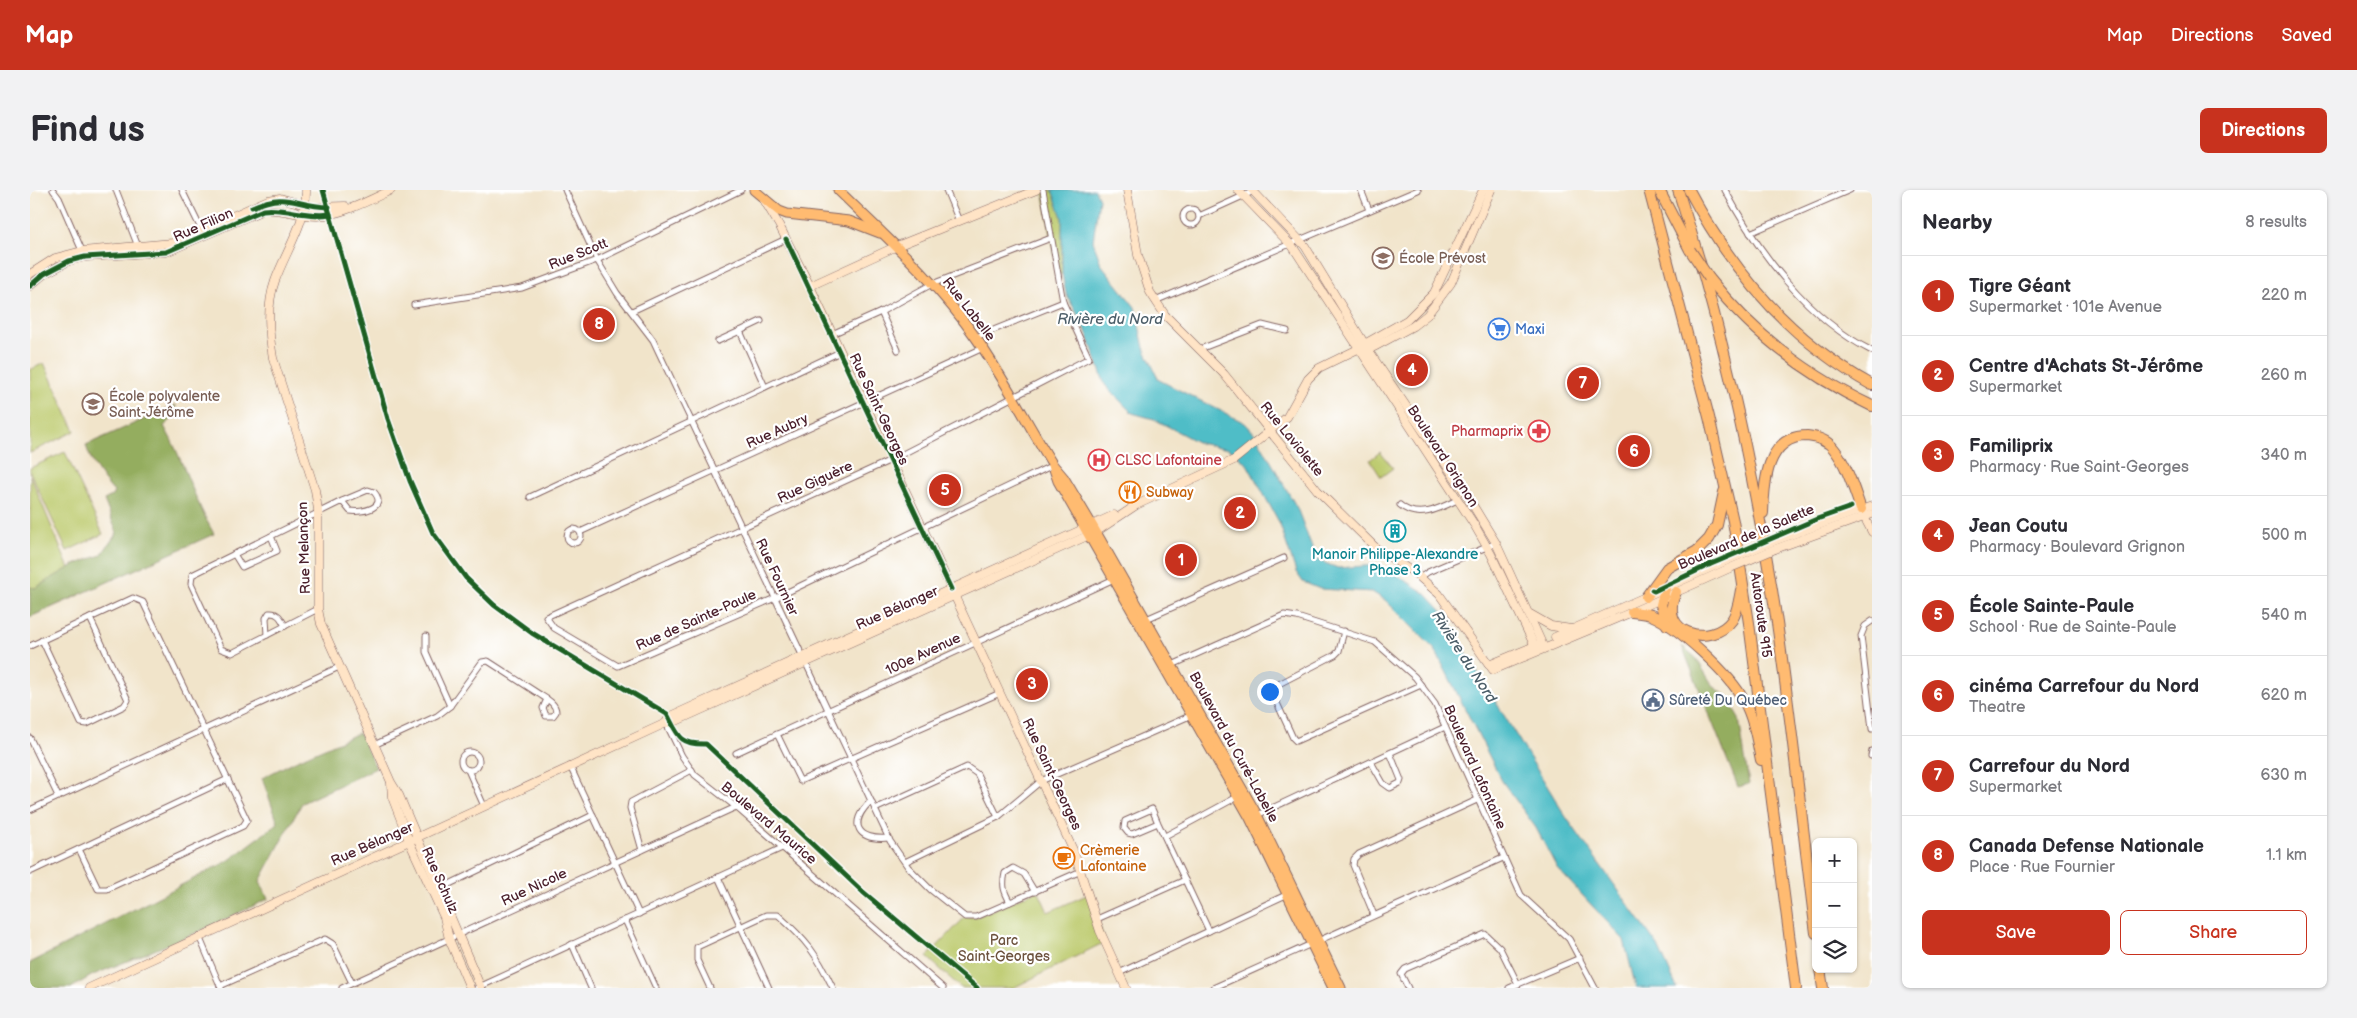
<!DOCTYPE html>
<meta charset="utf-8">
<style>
:root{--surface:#fff;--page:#f2f2f3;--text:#2b2b33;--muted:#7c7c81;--line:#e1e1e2;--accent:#c8321e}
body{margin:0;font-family:"Balsamiq Sans",sans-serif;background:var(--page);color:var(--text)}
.controls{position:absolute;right:15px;bottom:15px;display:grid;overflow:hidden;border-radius:8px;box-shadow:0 1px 4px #0004}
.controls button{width:45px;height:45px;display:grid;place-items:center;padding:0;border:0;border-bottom:1px solid var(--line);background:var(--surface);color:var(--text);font:25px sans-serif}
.you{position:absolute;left:1239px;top:501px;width:18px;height:18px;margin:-12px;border:4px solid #fff;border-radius:50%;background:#1a73e8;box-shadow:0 0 0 8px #1a73e833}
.badge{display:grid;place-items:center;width:32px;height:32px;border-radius:50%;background:var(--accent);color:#fff;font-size:16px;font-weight:700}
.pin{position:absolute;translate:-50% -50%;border:2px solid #fff;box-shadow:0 1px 5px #0006}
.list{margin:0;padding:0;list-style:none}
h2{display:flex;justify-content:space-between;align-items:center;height:65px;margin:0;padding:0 20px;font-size:21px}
h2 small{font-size:16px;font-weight:400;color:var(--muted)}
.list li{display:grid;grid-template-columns:32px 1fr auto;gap:15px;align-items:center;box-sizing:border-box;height:80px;padding:0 20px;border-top:1px solid var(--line)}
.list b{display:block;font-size:19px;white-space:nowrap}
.list p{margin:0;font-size:16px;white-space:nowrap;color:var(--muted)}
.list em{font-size:16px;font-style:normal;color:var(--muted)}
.actions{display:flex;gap:10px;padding:15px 20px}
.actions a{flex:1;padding:11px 0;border:1px solid var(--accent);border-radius:8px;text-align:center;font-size:18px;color:var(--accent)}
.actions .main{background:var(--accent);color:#fff}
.icon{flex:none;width:28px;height:28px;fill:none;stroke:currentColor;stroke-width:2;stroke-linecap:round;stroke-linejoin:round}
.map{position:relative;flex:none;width:1842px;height:798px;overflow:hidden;border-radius:8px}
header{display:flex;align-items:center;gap:30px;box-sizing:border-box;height:70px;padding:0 25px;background:var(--accent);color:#fff}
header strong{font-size:24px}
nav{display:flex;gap:28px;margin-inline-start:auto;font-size:18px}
.intro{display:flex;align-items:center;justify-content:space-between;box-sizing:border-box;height:120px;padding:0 30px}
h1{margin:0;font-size:35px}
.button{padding:12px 22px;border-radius:8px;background:var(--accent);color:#fff;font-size:18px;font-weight:700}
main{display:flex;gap:30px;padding:0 30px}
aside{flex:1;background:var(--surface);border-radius:8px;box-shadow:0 1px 4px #0004}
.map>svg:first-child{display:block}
.green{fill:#bbc96b;stroke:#82744b}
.forest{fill:#94ad5f;stroke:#6f6645}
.water{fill:#4fbdc7;stroke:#4c6e79}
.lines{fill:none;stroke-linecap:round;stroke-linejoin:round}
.street-casing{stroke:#846463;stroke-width:7}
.secondary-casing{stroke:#846463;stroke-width:9}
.primary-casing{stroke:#846463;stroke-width:11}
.highway-casing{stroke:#846463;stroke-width:12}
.street{stroke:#fff;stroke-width:5}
.secondary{stroke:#ffe4c6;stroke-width:8}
.primary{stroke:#ffbb71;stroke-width:9}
.highway{stroke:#ffbb71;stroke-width:10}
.secondary-bridge-casing{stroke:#846463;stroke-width:9;stroke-linecap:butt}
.highway-bridge-casing{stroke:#846463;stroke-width:12;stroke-linecap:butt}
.secondary-bridge{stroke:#ffe4c6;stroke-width:8}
.highway-bridge{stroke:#ffbb71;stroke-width:10}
.cycleway-casing{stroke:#fff;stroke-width:8}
.cycleway{stroke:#1b5e20;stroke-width:5}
.labels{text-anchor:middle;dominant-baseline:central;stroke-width:4.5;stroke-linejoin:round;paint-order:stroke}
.street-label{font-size:14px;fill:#4a1f2b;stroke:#fff}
.education-label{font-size:14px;fill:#785e54;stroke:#fff;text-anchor:start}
.shop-label{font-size:14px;fill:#366cbe;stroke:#fff;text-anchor:start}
.health-label{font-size:14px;fill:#be3a42;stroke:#fff;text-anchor:end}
.food-label{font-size:14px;fill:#c56008;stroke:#fff;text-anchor:start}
.culture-label{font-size:14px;fill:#0d838f;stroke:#fff}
.service-label{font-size:14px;fill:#4e5e75;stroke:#fff;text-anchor:start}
.park-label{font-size:14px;fill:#6c523e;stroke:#fff}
.water-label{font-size:15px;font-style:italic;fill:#4c5e69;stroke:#fff}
</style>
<header>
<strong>Map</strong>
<nav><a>Map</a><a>Directions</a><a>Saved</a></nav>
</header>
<div class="intro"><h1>Find us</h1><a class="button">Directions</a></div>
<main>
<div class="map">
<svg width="1842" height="798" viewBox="0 0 1842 798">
<rect width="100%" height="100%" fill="#fff"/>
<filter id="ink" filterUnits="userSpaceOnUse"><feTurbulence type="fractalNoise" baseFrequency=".02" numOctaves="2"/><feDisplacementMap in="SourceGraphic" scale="10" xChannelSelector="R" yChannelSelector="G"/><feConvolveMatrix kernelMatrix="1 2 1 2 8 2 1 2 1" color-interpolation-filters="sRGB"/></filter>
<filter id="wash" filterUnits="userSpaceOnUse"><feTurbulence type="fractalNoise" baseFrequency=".0096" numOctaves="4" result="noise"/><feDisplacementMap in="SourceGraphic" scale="20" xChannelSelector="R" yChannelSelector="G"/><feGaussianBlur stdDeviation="1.12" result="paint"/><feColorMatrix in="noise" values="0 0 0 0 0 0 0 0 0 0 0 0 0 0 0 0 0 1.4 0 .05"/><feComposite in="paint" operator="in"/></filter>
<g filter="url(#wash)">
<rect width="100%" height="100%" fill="#f1e4ca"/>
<g class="green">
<polygon points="1013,0 1022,0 1032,27 1032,84 1028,85"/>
<polygon points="14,173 45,241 0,263 0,180"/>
<polygon points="35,262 73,344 37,361 0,282 0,278"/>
<polygon points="1350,262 1363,278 1351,287 1340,270"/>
<polygon points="0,285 50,405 0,427"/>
<polygon points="1008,700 1018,722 1059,704 1075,752 983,798 931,798 897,767 935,727 946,727"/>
</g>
<g class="forest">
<path d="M 146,215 L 143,228 L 134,236 C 154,271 164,310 184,344 L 0,427 L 0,397 L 5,398 L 44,375 L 71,365 L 87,343 L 74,310 L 82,306 L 84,302 C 72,289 60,271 56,255 Z"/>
<polygon points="1652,456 1666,468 1683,496 1695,505 1709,529 1719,594 1708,597"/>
<polygon points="329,543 346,578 272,613 230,691 238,709 166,743 63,785 41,798 0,798 0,773 198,671 248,633 232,588 265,571"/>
</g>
<polygon class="water" points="1022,0 1065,0 1069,9 1063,51 1071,74 1105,117 1114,158 1129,190 1215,233 1226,245 1267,318 1287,370 1308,378 1347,375 1367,385 1395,403 1420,430 1436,463 1536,627 1628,756 1647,798 1606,798 1594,750 1527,678 1506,638 1472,591 1405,460 1355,410 1342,402 1290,399 1273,392 1266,382 1249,332 1217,274 1199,259 1169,253 1124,229 1102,223 1075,195 1055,138 1036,104 1032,84 1032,27"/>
</g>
<g filter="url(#ink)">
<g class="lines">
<g class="street-casing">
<g id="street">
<polyline points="23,0 29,8 53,63"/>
<polyline points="86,0 109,59"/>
<polyline points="152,0 172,41"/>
<polyline points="535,0 567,70 587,103 623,150 860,651 878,677 901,700 935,727 946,727 1051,681"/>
<polyline points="916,0 929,31"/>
<polyline points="1013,0 1033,112 1059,168 861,270 516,427 524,438 588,476 745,408 1023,275"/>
<polyline points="1331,0 1339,20"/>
<path d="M 1695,0 C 1728,62 1778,129 1842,161"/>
<circle cx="1161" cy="27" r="8"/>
<polyline points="1169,26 1224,1"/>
<polyline points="1720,43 1820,0"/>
<polyline points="1125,111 1388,0"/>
<polyline points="384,115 492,98 567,70 711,0"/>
<polyline points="602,121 756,49"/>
<polyline points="851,122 868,160"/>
<polyline points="710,141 731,131"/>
<polyline points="802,144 851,122 902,94 1021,48"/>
<polyline points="946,147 1033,112"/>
<polyline points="688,151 710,141 735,197"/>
<polyline points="1170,159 1232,135 1257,141"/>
<polyline points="500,307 810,162"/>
<path d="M 1370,315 C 1387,330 1409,319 1427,310"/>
<circle cx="544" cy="346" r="7"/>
<polyline points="550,342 953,158"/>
<polyline points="204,364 212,377 247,361 241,346"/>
<polyline points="1391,387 1398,382 1466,353"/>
<path d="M 288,419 L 202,463 L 191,459 L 161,394 L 162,385 L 312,311 L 338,300 L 344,302 C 358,318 332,323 320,321 L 312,311"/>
<polyline points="1114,430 1254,368"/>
<polyline points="1842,431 1835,436 1831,446 1842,539"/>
<polyline points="1314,441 1309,461 1305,465 1243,497 1241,500 1263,548 1266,551 1391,495"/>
<path d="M 237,445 L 236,428 L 239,423 C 248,422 251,428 255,436"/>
<polyline points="396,446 396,462 420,516"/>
<polyline points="12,450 51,533 57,534 94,516 98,510 60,428"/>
<polyline points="0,456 103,408 113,412 217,630 213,636 77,699 68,699 49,659"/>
<polyline points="1140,476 1254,425 1267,427 1345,452 1385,487 1405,514 1491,705 1539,749 1565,798"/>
<polyline points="636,533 652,566 665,585 706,617 913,798"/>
<polyline points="747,544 770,591 970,503"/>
<polyline points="0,548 28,606"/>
<path d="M 344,555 L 407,526 L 420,516 L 452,472 L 458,471 L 509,504 C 516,509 526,513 526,522 L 523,526 L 516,526 L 513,518 L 517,509"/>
<circle cx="440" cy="571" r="9"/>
<polyline points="706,563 1084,389"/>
<polyline points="1841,566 1842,561"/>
<polyline points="1341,572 1353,593 1360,598 1370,593 1371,590 1360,563"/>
<polyline points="540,576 609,724"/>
<polyline points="438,580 454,616"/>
<path d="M 841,611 C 817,634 828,651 859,648"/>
<polyline points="845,619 937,577 947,584 968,627"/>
<polyline points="0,620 309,477"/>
<polyline points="1225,626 1415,537"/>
<polyline points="1128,633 1102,644 1098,643 1094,638 1095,631 1122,619 1128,633 1179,741"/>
<polyline points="1135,646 1209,606"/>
<polyline points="612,660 600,618 601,612 662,580"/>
<polyline points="875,672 968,627 1011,591 1162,525"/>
<polyline points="0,682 198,589"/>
<polyline points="688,687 739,798"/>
<polyline points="407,700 563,625"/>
<path d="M 980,712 C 974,702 972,696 975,683 L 983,678 L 994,684 L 1005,702"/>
<polyline points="1344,725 1323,675 1324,669 1329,664 1447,610"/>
<polyline points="1067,729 1155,690"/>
<polyline points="595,730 626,798"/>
<polyline points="169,746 191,798"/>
<polyline points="542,754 561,798"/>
<polyline points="1089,783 1258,704"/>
<polyline points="190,796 295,749 303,754 322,793"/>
<polyline points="312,798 706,617"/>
<polyline points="447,798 752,658"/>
<path d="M 680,798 L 667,770 L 667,757 L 736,725 L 748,725 C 777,751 786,763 803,798"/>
<polyline points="1183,798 1473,668"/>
<polyline points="1378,798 1371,784 1375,779 1455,744 1470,758 1488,794"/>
<polyline points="1479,798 1550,768"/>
</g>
</g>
<g class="secondary-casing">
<g id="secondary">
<path d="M 276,0 C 277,31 255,63 245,91 C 236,116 239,144 243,168 L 285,300 L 288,320 L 288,419 L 291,434 L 361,592 L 369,605 L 451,798"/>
<polyline points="1097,0 1108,65 1120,102 1135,125 1194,184 1288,301 1346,358 1386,384 1409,404 1463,480 1602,422 1700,378"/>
<polyline points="1208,0 1263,57 1445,336 1461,364 1507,461"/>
<polyline points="1222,0 1275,56 1342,166 1436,304 1466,353 1514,458"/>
<polyline points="734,10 749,35 780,96 1044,662 1070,741 1096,798"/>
<polyline points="0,84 25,68 52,61 143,53 238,10 250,8 283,17 315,16"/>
<path d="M 0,96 L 14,84 L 39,71 L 55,67 L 136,62 L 233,20 C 253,18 268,26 287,26 C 312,25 340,10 361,0"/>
<polyline points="780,96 867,56 1006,0"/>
<polyline points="1331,156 1377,130 1404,103 1453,0"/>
<polyline points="1102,317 1204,270 1257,227 1278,189 1289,178 1328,159 1344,157 1383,136 1397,125 1421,93 1461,0"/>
<polyline points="1832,323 1842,342"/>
<polyline points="1744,351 1842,316"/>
<polyline points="1745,359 1842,324"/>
<polyline points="1500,424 1521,436 1541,439"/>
<polyline points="1525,447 1698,370"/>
<polyline points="1459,475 1507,455"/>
<polyline points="636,533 639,527 1084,325"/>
<polyline points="361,594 362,607 379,651 414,727 419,749 440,798"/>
<polyline points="59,798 636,533 642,533 1066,342 1105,316"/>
</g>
</g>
<g class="primary-casing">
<g id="primary">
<polyline points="724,0 749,21 757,24 819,31 850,43"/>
<path d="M 808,0 C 856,47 908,93 946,148 C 974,188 997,233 1023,275 L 1034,288 L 1062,335 L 1227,625 L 1311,798"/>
<polyline points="1024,279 1028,291 1220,628 1303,798"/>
</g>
</g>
<g class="highway-casing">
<g id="highway">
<polyline points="1619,0 1679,227 1703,331 1719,433 1766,798"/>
<polyline points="1629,0 1660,60"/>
<path d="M 1648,0 C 1690,130 1720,265 1742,400 C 1760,513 1771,628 1786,743"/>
<path d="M 1659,0 C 1702,82 1760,150 1842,195"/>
<path d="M 1679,88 C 1723,144 1778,186 1842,216"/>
<path d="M 1733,323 C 1734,294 1736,246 1777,246 C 1787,247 1798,251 1804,259 C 1817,275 1824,300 1831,319"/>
<polyline points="1635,399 1631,415 1637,435"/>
<path d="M 1646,402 C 1626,445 1682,458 1702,430 C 1708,421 1709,410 1711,400"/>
<polyline points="1616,407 1637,378 1667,361 1679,349 1687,335 1694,302"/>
<path d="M 1602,422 C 1609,423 1615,423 1621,425 C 1648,436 1701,485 1714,511 C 1724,529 1727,551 1731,570"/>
<polyline points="1790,779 1793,798"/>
</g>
</g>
<use href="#street" class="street"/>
<use href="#secondary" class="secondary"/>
<use href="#primary" class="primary"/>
<use href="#highway" class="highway"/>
<g class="secondary-bridge-casing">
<g id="secondary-bridge">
<polyline points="1698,370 1744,351"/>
<polyline points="1700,378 1745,359"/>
</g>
</g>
<g class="highway-bridge-casing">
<polyline id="highway-bridge" points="1660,60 1679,88"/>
</g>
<use href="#secondary-bridge" class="secondary-bridge"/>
<use href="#highway-bridge" class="highway-bridge"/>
<g class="cycleway-casing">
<g id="cycleway">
<path d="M 293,0 L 358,229 L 380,291 L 403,343 L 436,388 L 464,415 L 502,443 L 637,524 C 648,545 649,555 676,554 L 833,702 L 947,798"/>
<path d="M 222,17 C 259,1 263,16 299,17"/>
<polyline points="756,49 921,399"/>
<path d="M 0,96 L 14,84 L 39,71 L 55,67 L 136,62 L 233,20 C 257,17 276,28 300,24"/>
<polyline points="1622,400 1624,401 1681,374 1787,329 1821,317"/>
</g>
</g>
<use href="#cycleway" class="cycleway"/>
</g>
</g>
<defs>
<g id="school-ring" transform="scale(1.125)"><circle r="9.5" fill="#fff" stroke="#8d6e63" stroke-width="1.5"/><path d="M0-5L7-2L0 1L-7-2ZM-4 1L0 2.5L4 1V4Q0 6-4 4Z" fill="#8d6e63"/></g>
<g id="supermarket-ring" transform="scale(1.125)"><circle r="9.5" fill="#fff" stroke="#3f7fe0" stroke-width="1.5"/><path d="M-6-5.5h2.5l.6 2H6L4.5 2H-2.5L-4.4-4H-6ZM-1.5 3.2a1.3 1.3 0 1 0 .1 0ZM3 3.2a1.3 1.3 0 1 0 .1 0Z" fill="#3f7fe0"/></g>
<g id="pharmacy-ring" transform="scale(1.125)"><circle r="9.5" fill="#fff" stroke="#e0444e" stroke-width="1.5"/><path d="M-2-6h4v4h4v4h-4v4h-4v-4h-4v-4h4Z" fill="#e0444e"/></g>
<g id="hospital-ring" transform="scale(1.125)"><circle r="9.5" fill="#fff" stroke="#e0444e" stroke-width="1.5"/><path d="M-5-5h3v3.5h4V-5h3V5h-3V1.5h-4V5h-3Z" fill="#e0444e"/></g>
<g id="restaurant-ring" transform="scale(1.125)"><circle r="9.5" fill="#fff" stroke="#e8710a" stroke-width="1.5"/><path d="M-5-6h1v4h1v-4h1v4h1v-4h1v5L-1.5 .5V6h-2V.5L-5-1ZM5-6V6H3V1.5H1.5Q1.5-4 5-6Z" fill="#e8710a"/></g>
<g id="building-ring" transform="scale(1.125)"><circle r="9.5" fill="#fff" stroke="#0f9aa8" stroke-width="1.5"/><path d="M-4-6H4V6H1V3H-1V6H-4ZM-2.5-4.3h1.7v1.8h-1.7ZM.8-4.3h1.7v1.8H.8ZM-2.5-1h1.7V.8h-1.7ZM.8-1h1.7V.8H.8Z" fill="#0f9aa8"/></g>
<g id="civic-ring" transform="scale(1.125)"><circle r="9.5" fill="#fff" stroke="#5c6f8a" stroke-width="1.5"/><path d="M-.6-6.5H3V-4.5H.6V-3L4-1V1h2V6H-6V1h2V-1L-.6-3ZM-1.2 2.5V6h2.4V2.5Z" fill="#5c6f8a"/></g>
<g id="cafe-ring" transform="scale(1.125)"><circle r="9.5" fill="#fff" stroke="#e8710a" stroke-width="1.5"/><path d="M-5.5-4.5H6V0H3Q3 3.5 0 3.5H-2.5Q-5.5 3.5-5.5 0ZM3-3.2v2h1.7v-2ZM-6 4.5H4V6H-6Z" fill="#e8710a"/></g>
</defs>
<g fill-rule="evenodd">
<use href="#school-ring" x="1353" y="68"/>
<use href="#supermarket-ring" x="1469" y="139"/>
<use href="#school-ring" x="63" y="214"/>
<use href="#pharmacy-ring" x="1509" y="241"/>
<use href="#hospital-ring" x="1069" y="270"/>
<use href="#restaurant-ring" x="1100" y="302"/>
<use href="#building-ring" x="1365" y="341"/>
<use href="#civic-ring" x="1623" y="510"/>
<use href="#cafe-ring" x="1034" y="668"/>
</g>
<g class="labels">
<g class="street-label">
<text transform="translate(173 35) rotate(-24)">Rue Filion</text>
<text transform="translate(548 64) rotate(-22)">Rue Scott</text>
<text transform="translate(939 119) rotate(52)">Rue Labelle</text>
<text transform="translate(849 219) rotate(65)">Rue Saint-Georges</text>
<text transform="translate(747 241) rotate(-24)">Rue Aubry</text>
<text transform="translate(1262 249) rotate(51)">Rue Laviolette</text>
<text transform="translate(1413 266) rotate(57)">Boulevard Grignon</text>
<text transform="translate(785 292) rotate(-25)">Rue Giguère</text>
<text transform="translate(1716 347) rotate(-23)">Boulevard de la Salette</text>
<text transform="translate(274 358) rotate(-92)">Rue Melançon</text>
<text transform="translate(747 387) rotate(65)">Rue Fournier</text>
<text transform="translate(867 418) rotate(-24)">Rue Bélanger</text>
<text transform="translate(1731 425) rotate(82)">Autoroute 915</text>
<text transform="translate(666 430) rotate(-24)">Rue de Sainte-Paule</text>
<text transform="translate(893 464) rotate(-25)">100e Avenue</text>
<text transform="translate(1204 557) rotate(61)">Boulevard du Curé-Labelle</text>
<text transform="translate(1445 577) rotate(66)">Boulevard Lafontaine</text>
<text transform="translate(1022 584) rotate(65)">Rue Saint-Georges</text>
<text transform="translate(739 633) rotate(40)">Boulevard Maurice</text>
<text transform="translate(342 654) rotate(-24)">Rue Bélanger</text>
<text transform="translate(410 690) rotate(66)">Rue Schulz</text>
<text transform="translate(504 697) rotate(-25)">Rue Nicole</text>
</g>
<g class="education-label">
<text x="1369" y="68">École Prévost</text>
<text x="79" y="206">École polyvalente<tspan x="79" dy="16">Saint-Jérôme</tspan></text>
</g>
<g class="shop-label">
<text x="1485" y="139">Maxi</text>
</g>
<g class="health-label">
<text x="1493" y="241">Pharmaprix</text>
<text x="1085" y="270" text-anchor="start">CLSC Lafontaine</text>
</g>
<g class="food-label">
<text x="1116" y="302">Subway</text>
<text x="1050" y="660">Crèmerie<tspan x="1050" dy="16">Lafontaine</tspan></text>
</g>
<g class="culture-label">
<text x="1365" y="364">Manoir Philippe-Alexandre<tspan x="1365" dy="16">Phase 3</tspan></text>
</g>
<g class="service-label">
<text x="1639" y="510">Sûreté Du Québec</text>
</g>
<g class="park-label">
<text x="974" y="750">Parc<tspan x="974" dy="16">Saint-Georges</tspan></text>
</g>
<g class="water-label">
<text x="1080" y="129">Rivière du Nord</text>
<text transform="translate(1434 467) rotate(57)">Rivière du Nord</text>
</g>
</g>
</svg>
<div class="controls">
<button>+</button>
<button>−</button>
<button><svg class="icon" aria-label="layers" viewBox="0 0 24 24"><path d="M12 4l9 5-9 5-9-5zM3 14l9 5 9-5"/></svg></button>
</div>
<div class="you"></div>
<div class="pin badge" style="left:1151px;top:370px">1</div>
<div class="pin badge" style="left:1210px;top:323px">2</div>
<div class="pin badge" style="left:1002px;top:494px">3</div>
<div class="pin badge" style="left:1382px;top:180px">4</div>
<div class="pin badge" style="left:915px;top:300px">5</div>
<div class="pin badge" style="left:1604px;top:261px">6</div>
<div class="pin badge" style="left:1553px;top:193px">7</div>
<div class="pin badge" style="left:569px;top:134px">8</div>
</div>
<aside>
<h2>Nearby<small>8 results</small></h2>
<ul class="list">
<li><span class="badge">1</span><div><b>Tigre Géant</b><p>Supermarket · 101e Avenue</p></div><em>220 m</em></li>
<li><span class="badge">2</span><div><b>Centre d'Achats St-Jérôme</b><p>Supermarket</p></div><em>260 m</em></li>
<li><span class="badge">3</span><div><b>Familiprix</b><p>Pharmacy · Rue Saint-Georges</p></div><em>340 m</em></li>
<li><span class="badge">4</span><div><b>Jean Coutu</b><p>Pharmacy · Boulevard Grignon</p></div><em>500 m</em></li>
<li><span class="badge">5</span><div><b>École Sainte-Paule</b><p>School · Rue de Sainte-Paule</p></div><em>540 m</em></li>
<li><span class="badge">6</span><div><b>cinéma Carrefour du Nord</b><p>Theatre</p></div><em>620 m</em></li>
<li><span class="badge">7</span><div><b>Carrefour du Nord</b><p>Supermarket</p></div><em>630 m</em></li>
<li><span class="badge">8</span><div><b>Canada Defense Nationale</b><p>Place · Rue Fournier</p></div><em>1.1 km</em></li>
</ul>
<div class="actions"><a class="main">Save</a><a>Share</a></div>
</aside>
</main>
